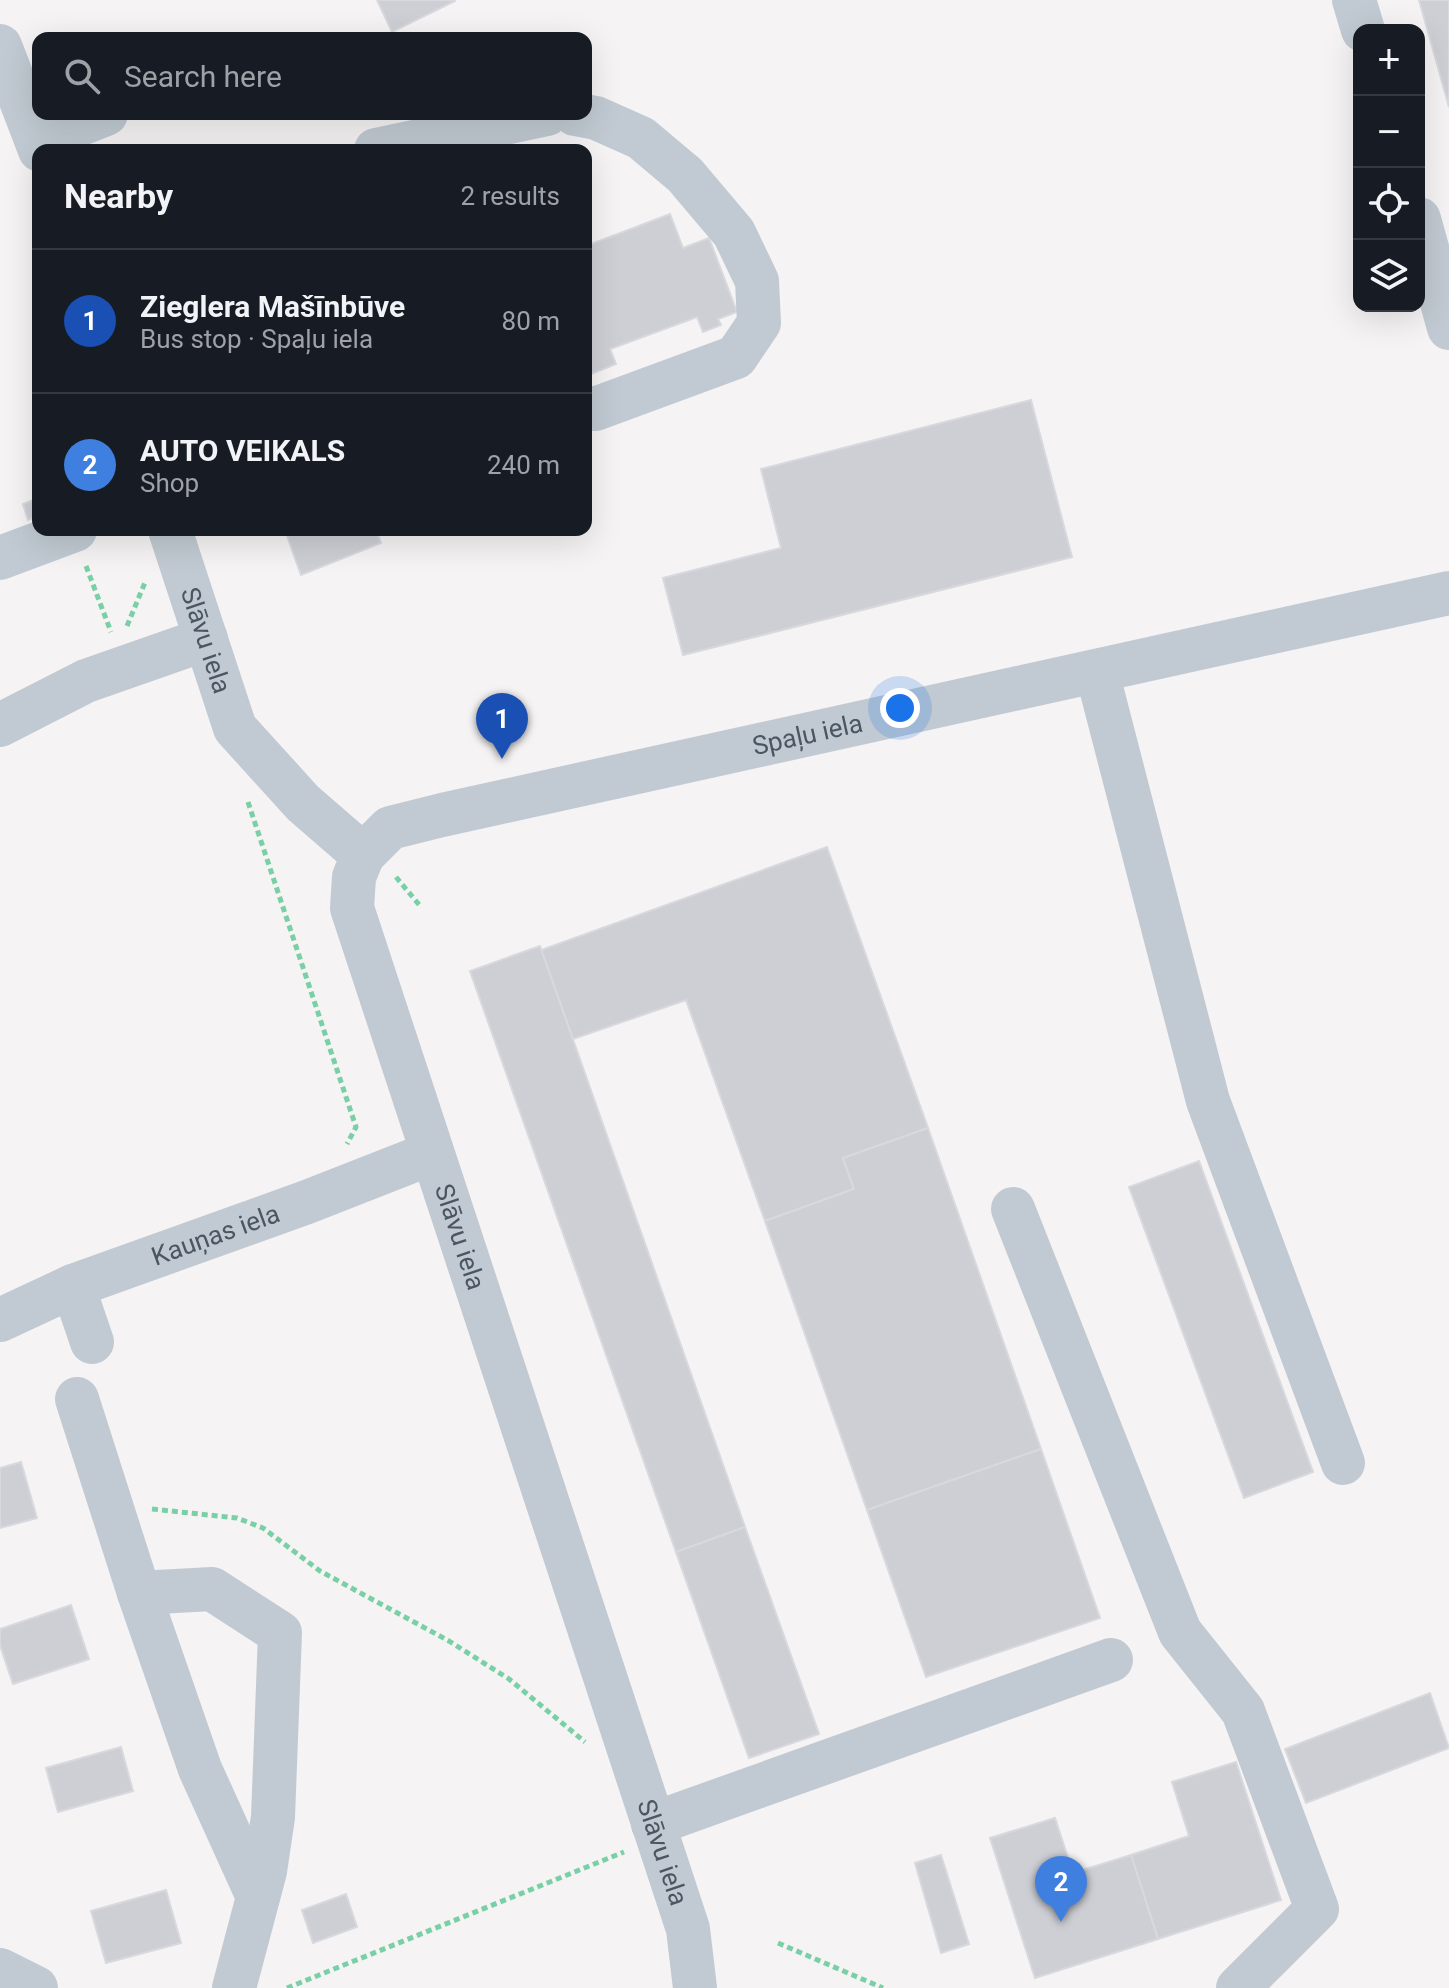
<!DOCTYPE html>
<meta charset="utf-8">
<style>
:root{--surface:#171b24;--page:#20242c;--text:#f1f3f6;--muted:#9ea1a6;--line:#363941;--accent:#7c3aed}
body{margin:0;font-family:Roboto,sans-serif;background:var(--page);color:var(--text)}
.controls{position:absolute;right:24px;top:24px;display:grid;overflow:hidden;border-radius:16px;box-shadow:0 8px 32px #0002}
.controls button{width:72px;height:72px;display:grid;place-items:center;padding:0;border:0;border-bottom:2px solid var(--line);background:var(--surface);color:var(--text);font:40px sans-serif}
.you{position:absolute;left:900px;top:708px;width:28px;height:28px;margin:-20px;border:6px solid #fff;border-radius:50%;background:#1a73e8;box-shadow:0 0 0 12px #1a73e833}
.badge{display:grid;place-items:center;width:52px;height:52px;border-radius:50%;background:var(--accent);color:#fff;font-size:26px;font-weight:700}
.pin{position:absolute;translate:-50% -66px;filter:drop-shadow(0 2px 4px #0008)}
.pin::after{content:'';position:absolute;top:42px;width:28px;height:24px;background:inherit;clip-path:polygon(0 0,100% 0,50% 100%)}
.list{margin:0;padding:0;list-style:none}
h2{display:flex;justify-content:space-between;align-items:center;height:104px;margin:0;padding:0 32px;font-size:34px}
h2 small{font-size:26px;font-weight:400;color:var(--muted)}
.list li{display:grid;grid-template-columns:52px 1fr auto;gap:24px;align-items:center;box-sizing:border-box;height:144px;padding:0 32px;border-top:2px solid var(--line)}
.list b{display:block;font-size:30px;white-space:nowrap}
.list p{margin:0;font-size:26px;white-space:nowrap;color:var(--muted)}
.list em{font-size:26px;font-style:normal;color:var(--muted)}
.icon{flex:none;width:44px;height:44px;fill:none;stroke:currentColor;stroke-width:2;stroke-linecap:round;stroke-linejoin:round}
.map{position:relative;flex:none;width:1449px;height:1988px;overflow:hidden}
.search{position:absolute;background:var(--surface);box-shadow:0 8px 32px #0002;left:32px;top:32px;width:560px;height:88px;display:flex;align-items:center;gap:20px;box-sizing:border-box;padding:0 28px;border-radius:16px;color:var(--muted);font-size:30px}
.panel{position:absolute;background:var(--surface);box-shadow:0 8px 32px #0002;left:32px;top:144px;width:560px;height:392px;border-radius:16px}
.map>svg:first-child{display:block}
.building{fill:#cdcfd5;stroke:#d7d9de;stroke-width:2}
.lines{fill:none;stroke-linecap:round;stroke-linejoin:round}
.path{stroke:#7ad0a6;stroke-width:5;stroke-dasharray:6 4;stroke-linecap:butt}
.minor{stroke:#c1cad2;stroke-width:44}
.labels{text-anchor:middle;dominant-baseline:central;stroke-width:6;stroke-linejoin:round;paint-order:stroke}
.street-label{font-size:26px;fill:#4a5661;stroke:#fff}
</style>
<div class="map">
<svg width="1449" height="1988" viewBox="0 0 1449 1988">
<rect width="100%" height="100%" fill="#f5f3f3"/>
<g class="building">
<polygon points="377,0 454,0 455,1 392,32"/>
<polygon points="1419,0 1449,0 1449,107"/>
<polygon points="670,214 683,248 709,238 737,312 718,319 721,325 703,332 697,317 610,349 616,364 586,376 586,246"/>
<polygon points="1031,400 1072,557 683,655 663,578 781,548 761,469"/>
<polygon points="38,498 38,516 28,520 23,504"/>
<polygon points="285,530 376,530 381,543 301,575"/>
<polygon points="827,847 928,1128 843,1158 854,1189 765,1221 686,1000 573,1039 541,950"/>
<polygon points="540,946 745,1527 676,1552 470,971"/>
<polygon points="928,1128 1041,1449 867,1510 765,1221 854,1189 843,1158"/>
<polygon points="1199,1161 1313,1472 1244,1498 1129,1187"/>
<polygon points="1041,1449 1100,1618 926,1677 867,1510"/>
<polygon points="21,1462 37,1518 0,1528 0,1468"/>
<polygon points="745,1527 819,1734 749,1758 676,1552"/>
<polygon points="71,1605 89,1659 13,1684 0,1645 0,1629"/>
<polygon points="1430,1693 1449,1748 1306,1803 1285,1749"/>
<polygon points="121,1747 133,1791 58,1812 46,1768"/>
<polygon points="1236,1762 1281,1900 1158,1939 1131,1855 1189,1836 1172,1782"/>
<polygon points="1055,1818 1073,1873 1131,1855 1158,1939 1035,1978 990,1838"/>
<polygon points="941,1855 969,1944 941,1953 915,1863"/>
<polygon points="166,1890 181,1943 106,1963 91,1911"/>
<polygon points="346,1894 357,1927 313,1943 302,1910"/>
</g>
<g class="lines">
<g class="path">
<polyline points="86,566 111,632"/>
<polyline points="127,626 146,580"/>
<polyline points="248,802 356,1127 347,1144"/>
<polyline points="396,877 421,907"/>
<polyline points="152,1509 237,1518 263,1528 320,1571 449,1641 509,1679 585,1742"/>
<polyline points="778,1943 883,1988"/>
<polyline points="287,1988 624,1852"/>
</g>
<g class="minor">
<polyline points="1354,0 1363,30"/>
<polyline points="0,46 40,150"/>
<polyline points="575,114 596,118 641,138 685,175 734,233 757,281 759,323 736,357 595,409 586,407"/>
<polyline points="37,141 106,114"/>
<polyline points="376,150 547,114"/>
<polyline points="1419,219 1449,328"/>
<path id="s1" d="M 170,530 L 235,728 L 303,803 L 363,855 L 354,877 L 352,908 L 688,1929 L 695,1988"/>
<polyline points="0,558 75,530"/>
<polyline points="1097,672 1208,1101 1343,1463"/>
<polyline points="0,725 86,681 206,639"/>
<path id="s2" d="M 363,855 L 390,828 L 442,815 L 1449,593"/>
<polyline points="1013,1209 1180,1632 1243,1711 1317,1909 1238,1988"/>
<polyline points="73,1286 92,1342"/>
<path id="s3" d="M 0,1320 L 73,1286 L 307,1202 L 432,1153"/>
<polyline points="77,1399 139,1593 212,1589 280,1633 273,1817 265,1871 234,1988"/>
<polyline points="139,1593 200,1769 258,1897"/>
<polyline points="653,1824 1111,1660"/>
<polyline points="0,1970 36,1988"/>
</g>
</g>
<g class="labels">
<g class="street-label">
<text stroke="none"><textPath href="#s1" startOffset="116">Slāvu iela</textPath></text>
<text stroke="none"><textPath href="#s2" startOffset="466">Spaļu iela</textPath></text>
<text stroke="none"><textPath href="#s3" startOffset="232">Kauņas iela</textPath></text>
<text stroke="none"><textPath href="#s1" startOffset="790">Slāvu iela</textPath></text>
<text stroke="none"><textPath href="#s1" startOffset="1438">Slāvu iela</textPath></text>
</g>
</g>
</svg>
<div class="controls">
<button>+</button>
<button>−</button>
<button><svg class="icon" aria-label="locate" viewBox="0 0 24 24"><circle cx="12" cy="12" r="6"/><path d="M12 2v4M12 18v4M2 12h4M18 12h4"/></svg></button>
<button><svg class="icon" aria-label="layers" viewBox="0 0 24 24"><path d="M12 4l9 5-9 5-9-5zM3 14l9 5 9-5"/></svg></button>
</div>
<div class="you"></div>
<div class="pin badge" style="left:502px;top:759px;background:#1a4fb4">1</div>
<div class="pin badge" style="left:1061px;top:1922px;background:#3f7fe0">2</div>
<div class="search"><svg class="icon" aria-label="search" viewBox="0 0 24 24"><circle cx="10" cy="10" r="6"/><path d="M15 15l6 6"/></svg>Search here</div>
<section class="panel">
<h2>Nearby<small>2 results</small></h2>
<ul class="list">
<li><span class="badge" style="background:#1a4fb4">1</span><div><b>Zieglera Mašīnbūve</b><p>Bus stop · Spaļu iela</p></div><em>80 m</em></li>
<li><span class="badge" style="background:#3f7fe0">2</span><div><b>AUTO VEIKALS</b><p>Shop</p></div><em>240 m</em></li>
</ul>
</section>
</div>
